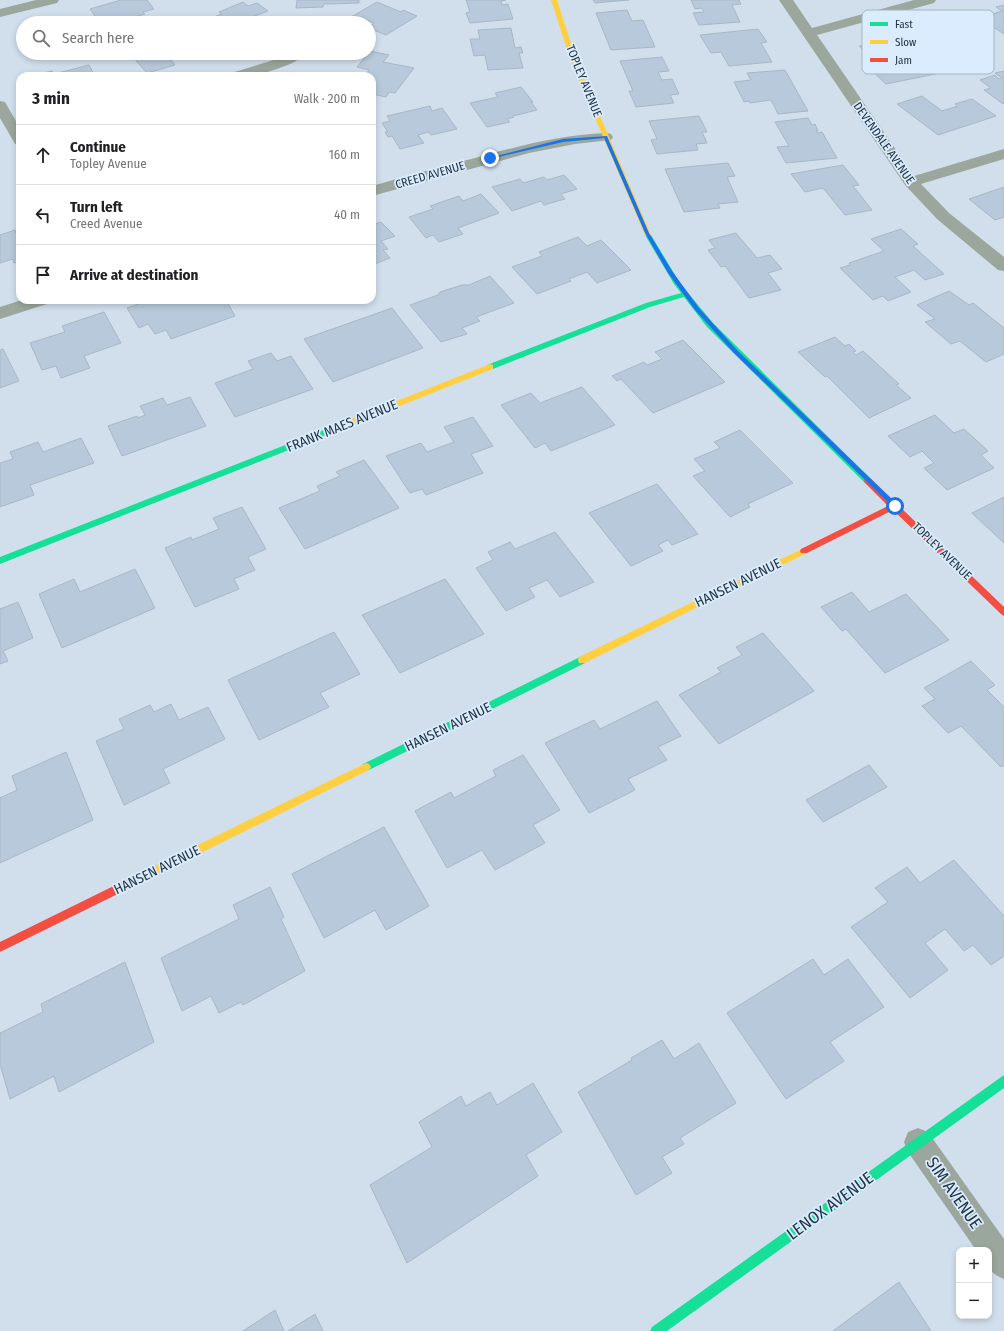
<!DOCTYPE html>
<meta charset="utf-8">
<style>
:root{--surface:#fff;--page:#f2f2f2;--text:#202124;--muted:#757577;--line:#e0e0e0}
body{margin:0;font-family:"Fira Sans Condensed",sans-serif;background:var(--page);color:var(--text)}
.controls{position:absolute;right:12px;bottom:12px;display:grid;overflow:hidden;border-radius:8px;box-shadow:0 2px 6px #0003}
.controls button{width:36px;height:36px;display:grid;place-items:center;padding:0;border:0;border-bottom:1px solid var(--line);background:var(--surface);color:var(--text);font:20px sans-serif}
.stop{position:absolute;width:12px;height:12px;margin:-9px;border:3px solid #1a73e8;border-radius:50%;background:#fff}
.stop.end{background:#1a73e8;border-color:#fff;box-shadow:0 1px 4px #0008}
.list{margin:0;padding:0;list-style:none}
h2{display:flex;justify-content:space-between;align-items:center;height:52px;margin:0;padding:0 16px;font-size:17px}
h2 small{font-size:13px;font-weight:400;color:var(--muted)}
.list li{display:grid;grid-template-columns:26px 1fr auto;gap:12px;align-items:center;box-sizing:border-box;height:60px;padding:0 16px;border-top:1px solid var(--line)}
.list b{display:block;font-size:15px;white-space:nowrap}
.list p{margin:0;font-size:13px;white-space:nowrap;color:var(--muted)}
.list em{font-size:13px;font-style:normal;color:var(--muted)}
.icon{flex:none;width:22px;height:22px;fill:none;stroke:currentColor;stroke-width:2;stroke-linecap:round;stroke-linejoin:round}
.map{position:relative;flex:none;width:1004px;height:1331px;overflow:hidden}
.search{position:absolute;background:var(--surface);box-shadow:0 2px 6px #0003;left:16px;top:16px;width:360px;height:44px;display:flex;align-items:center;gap:10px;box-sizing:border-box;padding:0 14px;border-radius:22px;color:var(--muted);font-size:15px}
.panel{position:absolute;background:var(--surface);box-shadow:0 2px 6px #0003;left:16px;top:72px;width:360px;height:232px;border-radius:12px}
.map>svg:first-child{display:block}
.building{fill:#b7c9da;stroke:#a9b7c5}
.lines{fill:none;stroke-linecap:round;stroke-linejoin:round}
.street{fill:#9ba79d;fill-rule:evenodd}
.fast{fill:#16e098;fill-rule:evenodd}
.slow{fill:#ffcf43;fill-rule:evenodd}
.jam{fill:#f24e42;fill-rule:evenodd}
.route{fill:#1a73e8}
.labels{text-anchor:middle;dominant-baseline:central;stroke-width:3.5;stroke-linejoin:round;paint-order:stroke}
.far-street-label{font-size:12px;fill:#233545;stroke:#daecfd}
.street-label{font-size:14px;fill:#233545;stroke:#daecfd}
.near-street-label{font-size:17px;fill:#233545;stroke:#daecfd}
.key{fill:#daecfd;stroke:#a3b5c6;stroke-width:1}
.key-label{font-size:11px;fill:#233545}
</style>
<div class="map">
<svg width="1004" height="1331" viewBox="0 0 1004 1331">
<rect width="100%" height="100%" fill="#d1dfed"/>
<g class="building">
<polygon points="121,0 147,0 154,9 143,12 145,14 119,21 121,23 100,23 90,9"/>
<polygon points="297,0 359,0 359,3 331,4 324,4 323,7 296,8"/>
<polygon points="466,0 506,0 501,1 502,5 508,4 513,19 470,23 466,13 470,12"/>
<polygon points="593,0 629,0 595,3"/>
<polygon points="691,0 739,0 741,4 732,5 740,22 699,25 693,13 704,12 702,8 695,9"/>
<polygon points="243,2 248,6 257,3 268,11 244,20 248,23 213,23 208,19 222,14 219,12"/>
<polygon points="377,2 401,12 403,10 417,16 386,35 369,28 374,23 366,20 362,22 351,17"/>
<polygon points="1004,5 1004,34 979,18 1002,11 996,7"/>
<polygon points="627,10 632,21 643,20 655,47 611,50 596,13"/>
<polygon points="63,17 67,23 39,23"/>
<polygon points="511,28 515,48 521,47 523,53 519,53 523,68 488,70 485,55 474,56 470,39 480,39 478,30"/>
<polygon points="758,29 767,42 761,43 772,62 729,66 721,52 711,53 700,35"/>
<polygon points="889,40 908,58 917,56 924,62 947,57 960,69 886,84 872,71 882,69 859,46"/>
<polygon points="370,51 389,55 383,62 414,68 395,93 389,92 386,97 372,94 372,76 357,76 358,74 365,76 369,70 357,67"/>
<polygon points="129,53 191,53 171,60 175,65 147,73"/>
<polygon points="662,57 669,71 658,72 662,80 672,79 679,94 670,95 674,103 636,107 629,91 633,91 620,61"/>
<polygon points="89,65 95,76 35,75 52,71 54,74"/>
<polygon points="785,70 808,111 778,114 771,100 750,103 749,101 744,102 734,82 751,80 747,73"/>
<polygon points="1004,71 1004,103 1003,104 984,90 991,88 980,80 995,75 999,79 1002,78 995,73"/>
<polygon points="521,87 533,102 531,102 537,110 513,116 514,117 507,119 510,122 487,127 470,103 498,97 495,93"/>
<polygon points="922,96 942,111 958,106 955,104 972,99 996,116 938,135 897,104"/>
<polygon points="430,106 432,111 442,108 457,129 431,135 428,132 418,135 424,143 400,149 392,136 388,137 385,132 388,132 382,123 390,121 387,116"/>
<polygon points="699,116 707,132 702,132 707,143 696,144 698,150 657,154 651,140 657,139 649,121"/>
<polygon points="808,118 812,125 815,124 818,131 816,131 817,133 822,132 837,158 786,163 777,147 789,146 775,122"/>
<polygon points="728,163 735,176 727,177 738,202 718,204 720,208 684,212 665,169"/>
<polygon points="843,165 859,185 853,186 872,210 845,215 823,188 805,192 791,174"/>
<polygon points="564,175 577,189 561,194 565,199 544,205 541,201 512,211 492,187 520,179 523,183 544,177 547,180"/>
<polygon points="1004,187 1004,217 995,220 969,199"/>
<polygon points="481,194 499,213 458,228 463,234 439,242 433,235 426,238 409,217 433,209 430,206 459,196 463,201"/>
<polygon points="381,222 395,236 381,241 388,249 383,250 390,258 372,265 372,225"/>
<polygon points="901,229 918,244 913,246 944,274 925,280 914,270 895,277 911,292 888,301 883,296 873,300 840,268 850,265 849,263 884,251 871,239"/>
<polygon points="15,230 17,235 20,235 20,261 14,263 13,259 0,263 0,235"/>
<polygon points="736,233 757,258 770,255 782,269 768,273 781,290 749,298 725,266 721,267 708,250 715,248 709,240"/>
<polygon points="578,237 587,246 601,240 631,270 597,283 587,272 569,279 571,281 537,294 512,267 542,256 539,252"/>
<polygon points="490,276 514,303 476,317 480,321 462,328 467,334 441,342 410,305 438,295 440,292 462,285 469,285"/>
<polygon points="949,291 969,305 973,303 1004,328 1004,354 986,362 960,341 951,344 925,322 935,319 917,305"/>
<polygon points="150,300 168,300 169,302 176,300 226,300 235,316 171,339 166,330 155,334 148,324 139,328 127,308"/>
<polygon points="392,308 423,348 333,382 304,339"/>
<polygon points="104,312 121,343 84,356 90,368 61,378 56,366 42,370 30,343 65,332 62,326"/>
<polygon points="835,337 845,346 849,344 856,351 853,352 856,355 863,351 899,384 896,385 911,398 869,418 827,376 825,377 798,352"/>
<polygon points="683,340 725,382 653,413 621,379 617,381 612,376 644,362 647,365 662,359 655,352"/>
<polygon points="3,349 19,381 0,388 0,350"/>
<polygon points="271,353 277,361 291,356 313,389 235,417 215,383 253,369 248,361"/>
<polygon points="582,387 615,425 551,451 545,443 535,448 501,405 531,393 540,403"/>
<polygon points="190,397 206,426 122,456 108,426 137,416 138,418 145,415 140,406 163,398 167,405"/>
<polygon points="935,415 954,433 964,429 988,451 981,455 994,468 947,490 924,468 934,463 922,451 910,457 888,436"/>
<polygon points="473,417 493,446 471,454 483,473 426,495 422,489 410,493 386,456 421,443 427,452 454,442 444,427"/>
<polygon points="740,430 793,483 748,504 750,507 730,517 693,476 705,471 694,459 720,448 714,442"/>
<polygon points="81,438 94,463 30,485 34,495 0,507 0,463 13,459 10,452 38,442 43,452"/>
<polygon points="364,460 399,508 305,549 279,508 320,491 317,486 340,476 336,472"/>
<polygon points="657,484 698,534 672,545 668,540 658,545 663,551 631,566 589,513"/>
<polygon points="1004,497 1004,543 972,513"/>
<polygon points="242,507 266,549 248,557 255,570 234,579 239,589 195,607 165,548 191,537 192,540 219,529 213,518"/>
<polygon points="555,532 594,582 560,597 547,580 529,588 535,597 506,611 476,568 493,560 488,552 510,542 515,549"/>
<polygon points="135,569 155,608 62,648 39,594 74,579 80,592"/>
<polygon points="445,579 484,634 400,673 362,615"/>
<polygon points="852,592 869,612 906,594 949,640 885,673 846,629 842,631 821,607"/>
<polygon points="18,602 33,638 3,651 8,661 0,664 0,609"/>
<polygon points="334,632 360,674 320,693 329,707 259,740 228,680"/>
<polygon points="763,633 814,691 719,744 679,695 721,672 717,668 742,655 736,647"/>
<polygon points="971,661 995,685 987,690 1004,707 1004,765 1001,767 961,726 948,733 922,706 935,699 924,688"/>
<polygon points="657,701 681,736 658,747 667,760 628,779 635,790 589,813 545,743 594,720 600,729"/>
<polygon points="171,704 179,720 208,707 225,739 163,769 170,783 124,805 96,741 124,729 119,719 150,705 154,712"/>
<polygon points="66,752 93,820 0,863 0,798 17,790 12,776"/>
<polygon points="523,755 560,810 533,825 545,843 495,870 482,850 447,868 415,811 451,792 454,798 496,776 493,770"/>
<polygon points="869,765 887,787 823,822 806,800"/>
<polygon points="384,827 429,906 386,930 375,910 324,938 292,874"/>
<polygon points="954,860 1004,916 1004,956 991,965 973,945 964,951 945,929 925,943 948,970 910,998 851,927 888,902 875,888 907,867 920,883"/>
<polygon points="270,887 284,917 281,919 305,971 243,1005 241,1002 219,1013 211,996 182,1011 161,958 239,919 233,905"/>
<polygon points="813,959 824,975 848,959 884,1007 830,1042 844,1061 786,1099 727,1013"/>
<polygon points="125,962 154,1042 59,1092 54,1076 10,1099 0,1064 0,1033 43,1012 41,1004"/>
<polygon points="662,1040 674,1059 699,1043 736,1103 680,1138 684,1144 662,1157 672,1173 636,1195 578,1092 632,1060 631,1058"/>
<polygon points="533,1083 562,1132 526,1155 538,1176 407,1263 370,1185 432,1147 419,1122 461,1096 466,1106 490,1092 497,1105"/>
<polygon points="899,1282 931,1331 833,1331"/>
<polygon points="275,1310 284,1331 243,1331"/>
<polygon points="315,1314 323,1331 288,1331"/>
</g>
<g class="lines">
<g class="street">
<polygon points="36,0 59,0 57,3 0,17 0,9"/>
<polygon points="779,0 793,0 812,28 914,0 936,0 934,3 817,35 914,176 1004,149 1004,159 921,184 949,213 1004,257 1004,271 998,270 937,219 905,185"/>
<path d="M 289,53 L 307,53 C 300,63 264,74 251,76 C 244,77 236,76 229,76 L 231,73 L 277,59 Z"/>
<polygon points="0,101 5,102 20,128 20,145 15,144 0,118"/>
<path d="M 606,133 L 611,134 L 613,137 L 611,140 L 575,144 L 529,153 L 372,196 L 372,186 C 406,176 440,167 475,158 C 518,146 561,135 606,133 Z"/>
<polygon points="22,300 50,300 47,304 0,319 0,307"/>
<path d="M 918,1128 L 928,1132 L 1004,1239 L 1004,1279 C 987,1272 989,1267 989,1250 L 976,1250 L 908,1152 L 904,1142 L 908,1132 Z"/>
</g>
<g class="fast">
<polygon points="648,233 651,235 680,283 713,323 871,479 872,481 871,483 865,483 707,327 684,297 650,307 493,369 487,369 487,365 646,303 681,293 674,284 645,235"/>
<polygon points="349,420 352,421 352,425 0,564 0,557"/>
<polygon points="582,656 585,657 586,660 585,663 369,770 366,771 363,770 361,767 363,764"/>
<polygon points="1004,1075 1004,1088 667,1331 650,1331 652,1327"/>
</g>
<g class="slow">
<polygon points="551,0 557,0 577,62 651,235 650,236 646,236 645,235 571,62"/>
<polygon points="490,364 493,365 493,369 352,425 349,426 345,423 346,421"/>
<polygon points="804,548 807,549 808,551 807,553 585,663 579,663 578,660 579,657"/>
<polygon points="366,763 369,764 371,767 369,770 142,882 138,884 134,882 133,879 134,876"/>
</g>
<g class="jam">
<polygon points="868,478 871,479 1004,607 1004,616 1001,614 893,510 807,553 801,553 800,551 801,549 888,506 865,483 864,481 865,479"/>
<polygon points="138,874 142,876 143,879 142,882 0,952 0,942"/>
</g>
</g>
<polygon class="route" points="607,136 649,233 672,271 699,308 738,351 897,504 897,507 893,507 734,353 695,310 668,273 645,233 604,138 563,142 490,159 488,158 563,139"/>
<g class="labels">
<g class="far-street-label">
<text transform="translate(584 81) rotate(68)">TOPLEY AVENUE</text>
<text transform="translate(884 143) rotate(55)">DEVENDALE AVENUE</text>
<text transform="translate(430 175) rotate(-16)">CREED AVENUE</text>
<text transform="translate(942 551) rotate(44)">TOPLEY AVENUE</text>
</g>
<g class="street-label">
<text transform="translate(342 426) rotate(-22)">FRANK MAES AVENUE</text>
<text transform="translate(738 583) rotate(-26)">HANSEN AVENUE</text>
<text transform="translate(448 727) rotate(-26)">HANSEN AVENUE</text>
<text transform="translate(157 870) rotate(-26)">HANSEN AVENUE</text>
</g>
<g class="near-street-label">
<text transform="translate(954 1193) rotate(55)">SIM AVENUE</text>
<text transform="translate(830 1206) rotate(-36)">LENOX AVENUE</text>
</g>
</g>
<rect x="862" y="10" width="132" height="64" rx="6" class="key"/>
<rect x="870" y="22" width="18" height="4" fill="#16e098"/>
<rect x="870" y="40" width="18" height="4" fill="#ffcf43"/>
<rect x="870" y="58" width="18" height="4" fill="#f24e42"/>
<g class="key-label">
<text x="895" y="28">Fast</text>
<text x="895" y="46">Slow</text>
<text x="895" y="64">Jam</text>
</g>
</svg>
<div class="controls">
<button>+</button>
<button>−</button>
</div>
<div class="stop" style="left:895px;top:506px"></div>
<div class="stop end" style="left:490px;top:158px"></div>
<div class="search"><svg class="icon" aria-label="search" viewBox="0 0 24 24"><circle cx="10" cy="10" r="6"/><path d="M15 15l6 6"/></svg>Search here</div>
<section class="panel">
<h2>3 min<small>Walk · 200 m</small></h2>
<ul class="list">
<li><svg class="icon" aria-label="ahead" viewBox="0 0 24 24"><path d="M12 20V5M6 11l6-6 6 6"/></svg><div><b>Continue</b><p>Topley Avenue</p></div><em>160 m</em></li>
<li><svg class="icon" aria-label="left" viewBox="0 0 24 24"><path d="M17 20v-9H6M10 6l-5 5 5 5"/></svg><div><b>Turn left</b><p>Creed Avenue</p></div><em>40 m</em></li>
<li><svg class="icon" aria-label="arrive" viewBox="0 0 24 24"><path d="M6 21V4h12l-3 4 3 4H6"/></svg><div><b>Arrive at destination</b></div></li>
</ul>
</section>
</div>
